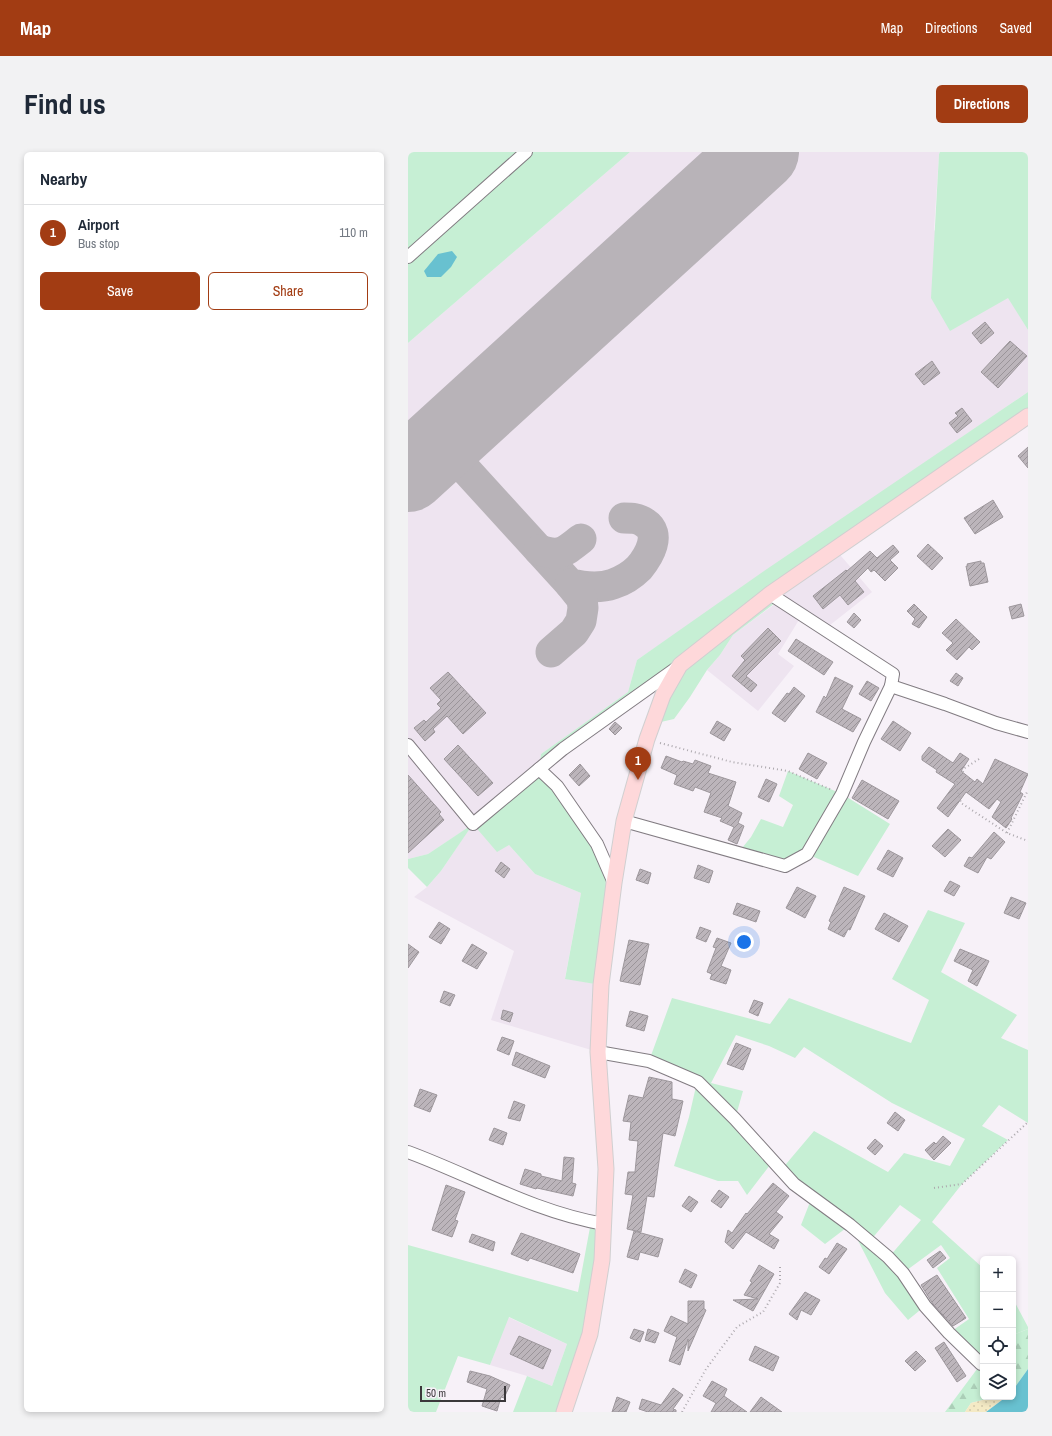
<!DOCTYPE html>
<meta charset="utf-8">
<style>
:root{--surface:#fff;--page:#f2f2f3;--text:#1f2937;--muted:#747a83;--line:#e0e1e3;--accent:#a23c13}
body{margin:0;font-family:"Archivo Narrow",sans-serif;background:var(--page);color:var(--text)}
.controls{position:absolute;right:12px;bottom:12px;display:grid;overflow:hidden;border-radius:6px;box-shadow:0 2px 6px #0003}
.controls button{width:36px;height:36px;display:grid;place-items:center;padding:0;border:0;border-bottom:1px solid var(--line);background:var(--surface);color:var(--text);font:20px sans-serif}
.scale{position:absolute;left:12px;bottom:10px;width:86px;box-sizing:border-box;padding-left:4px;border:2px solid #3b383b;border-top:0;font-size:11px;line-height:14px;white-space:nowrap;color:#3b383b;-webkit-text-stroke:3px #f7f1f8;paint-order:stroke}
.you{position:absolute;left:336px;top:790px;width:14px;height:14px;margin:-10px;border:3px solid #fff;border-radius:50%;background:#1a73e8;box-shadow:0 0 0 6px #1a73e833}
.badge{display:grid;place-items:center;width:26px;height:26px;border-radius:50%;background:var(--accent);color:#fff;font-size:13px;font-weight:700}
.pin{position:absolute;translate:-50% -33px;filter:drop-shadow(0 1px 2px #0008)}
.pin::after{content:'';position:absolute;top:21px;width:14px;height:12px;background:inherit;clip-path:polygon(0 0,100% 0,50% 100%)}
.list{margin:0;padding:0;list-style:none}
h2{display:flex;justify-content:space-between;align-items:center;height:52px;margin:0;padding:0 16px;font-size:17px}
h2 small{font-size:13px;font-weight:400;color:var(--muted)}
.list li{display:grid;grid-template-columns:26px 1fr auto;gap:12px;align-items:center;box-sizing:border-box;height:56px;padding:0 16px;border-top:1px solid var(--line)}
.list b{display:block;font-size:15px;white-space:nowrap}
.list p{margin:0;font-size:13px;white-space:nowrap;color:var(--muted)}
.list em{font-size:13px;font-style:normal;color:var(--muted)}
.actions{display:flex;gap:8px;padding:12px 16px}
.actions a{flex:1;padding:9px 0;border:1px solid var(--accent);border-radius:6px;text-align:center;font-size:14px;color:var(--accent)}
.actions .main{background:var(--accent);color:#fff}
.icon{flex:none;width:22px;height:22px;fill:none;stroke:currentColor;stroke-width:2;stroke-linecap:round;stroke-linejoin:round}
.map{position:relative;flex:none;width:620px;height:1260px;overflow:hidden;border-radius:6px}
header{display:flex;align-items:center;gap:24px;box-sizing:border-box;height:56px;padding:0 20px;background:var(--accent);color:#fff}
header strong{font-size:19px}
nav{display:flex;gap:22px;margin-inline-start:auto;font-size:14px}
.intro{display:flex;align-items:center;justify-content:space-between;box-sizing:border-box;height:96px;padding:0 24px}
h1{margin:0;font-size:28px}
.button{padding:10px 18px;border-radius:6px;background:var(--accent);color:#fff;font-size:14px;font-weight:700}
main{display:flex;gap:24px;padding:0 24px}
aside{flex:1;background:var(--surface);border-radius:6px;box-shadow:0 2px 6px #0003}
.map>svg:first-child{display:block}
.built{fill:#eee4f0}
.grass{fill:#c6efd4;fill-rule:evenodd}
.forest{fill:url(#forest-firs)}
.sand{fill:url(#sand-dots)}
.water{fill:#68c1d0}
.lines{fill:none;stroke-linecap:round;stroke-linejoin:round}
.taxiway{stroke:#b8b3b8;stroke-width:31}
.runway{stroke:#b8b3b8;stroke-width:78}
.building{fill:url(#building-hatch);stroke:#9d979c}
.minor-casing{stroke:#827c82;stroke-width:14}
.major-casing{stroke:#d0cfd0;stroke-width:17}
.path{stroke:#aca8ad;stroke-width:2;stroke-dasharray:1 3;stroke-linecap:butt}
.minor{stroke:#fff;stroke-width:12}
.major{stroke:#fed8da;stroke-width:15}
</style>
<header>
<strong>Map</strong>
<nav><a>Map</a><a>Directions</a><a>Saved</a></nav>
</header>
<div class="intro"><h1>Find us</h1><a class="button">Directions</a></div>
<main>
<aside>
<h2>Nearby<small></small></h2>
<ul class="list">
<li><span class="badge">1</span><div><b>Airport</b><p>Bus stop</p></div><em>110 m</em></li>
</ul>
<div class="actions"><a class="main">Save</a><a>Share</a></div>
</aside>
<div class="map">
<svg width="620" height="1260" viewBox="0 0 620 1260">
<defs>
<pattern id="forest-firs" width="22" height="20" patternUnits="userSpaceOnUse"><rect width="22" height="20" fill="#c6efd4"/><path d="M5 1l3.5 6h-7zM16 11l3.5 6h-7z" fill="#abceb7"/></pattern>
<pattern id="sand-dots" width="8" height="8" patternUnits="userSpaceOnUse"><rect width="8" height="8" fill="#f4eac5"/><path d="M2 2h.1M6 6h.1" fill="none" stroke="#d2c9aa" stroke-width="1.8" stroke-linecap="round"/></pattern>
<pattern id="building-hatch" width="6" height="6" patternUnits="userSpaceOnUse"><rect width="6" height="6" fill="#bcb5bb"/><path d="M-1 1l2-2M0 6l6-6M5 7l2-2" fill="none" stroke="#9a9499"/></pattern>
</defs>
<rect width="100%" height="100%" fill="#f7f1f8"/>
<g class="built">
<polygon points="222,0 532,0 531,2 526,78 601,146 620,178 620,240 229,508 220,540 133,602 131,617 101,693 127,722 173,741 157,826 193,833 190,900 83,868 106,799 6,745 19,735 33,719 64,673 20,702 0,707 0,191"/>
<polygon points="427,397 464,440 417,477 394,463 370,502 386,514 350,559 299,518 312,503 325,483 371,449 362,442"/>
<polygon points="100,1165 159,1192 144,1234 119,1224 82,1213"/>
</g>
<g class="grass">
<polygon points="0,0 222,0 0,191"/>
<polygon points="532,0 620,0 620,178 600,146 542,179 523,146 531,2"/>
<polygon points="620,240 620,264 363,441 371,448 325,483 312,503 299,518 282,545 266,567 244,572 272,515 131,617 149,634 206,731 193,833 157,827 173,741 127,722 101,693 89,700 65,672 33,719 19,735 0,716 0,707 20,702 65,672 131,617 133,602 220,540 229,508 356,419"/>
<polygon points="380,619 434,642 482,672 450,724 399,702 377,714 330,701 343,685 353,667 375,675 385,653 371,644"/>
<path d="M 520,758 L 557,771 L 533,820 L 609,863 L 593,886 L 620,898 L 620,971 L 591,953 L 574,974 L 600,988 L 554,1032 L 524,1070 L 575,1116 L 575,1209 L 541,1181 L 561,1167 L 529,1116 L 542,1106 L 533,1093 L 495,1121 L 517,1154 L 500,1168 L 477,1141 L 442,1073 L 417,1092 L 393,1073 L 404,1045 L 373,1018 L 406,979 L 480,1020 L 496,1001 L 542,1014 L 557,987 L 484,951 L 396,895 L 387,906 L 361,894 L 328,883 L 303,931 L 335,939 L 327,967 L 365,1009 L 339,1043 L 330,1029 L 310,1029 L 266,1014 L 281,965 L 289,930 L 241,909 L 264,846 L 362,872 L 381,846 L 503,891 L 521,848 L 484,827 ZM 492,1053 L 513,1068 L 481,1105 L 462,1089 Z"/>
<polygon points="183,1070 196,1072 194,1108 156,1260 105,1260 119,1224 144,1234 159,1192 101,1165 82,1213 50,1204 28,1260 0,1260 0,1093 170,1140"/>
<polygon points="605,1147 620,1175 620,1177 605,1183"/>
</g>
<g class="forest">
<polygon points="620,1177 620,1217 605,1238 605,1183"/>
<polygon points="575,1209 575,1245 587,1245 563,1251 557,1260 537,1260"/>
</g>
<polygon class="sand" points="587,1245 598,1245 578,1260 557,1260 563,1251"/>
<g class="water">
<polygon points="44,99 49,105 43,115 33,125 19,125 16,119 30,102"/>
<polygon points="620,1217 620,1260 578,1260 598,1245 605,1245 605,1238"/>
</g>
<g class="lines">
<g class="taxiway">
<path d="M 48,307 C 44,293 46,284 53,272"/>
<path d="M 1,319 C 18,306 26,297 48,307 L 162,432 C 176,435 191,437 205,432 C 214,429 224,423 231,416 C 241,404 254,382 237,371 C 230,366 224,366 216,366"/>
<path d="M 131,398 C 153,405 156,400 173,387"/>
<polyline points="143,500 166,480 173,469 175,456 174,447 162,432"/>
</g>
<polyline class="runway" points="0,321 352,0"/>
</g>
<g class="building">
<polygon points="577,170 586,181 573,192 564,181"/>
<polygon points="602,189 619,204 590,236 573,220"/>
<polygon points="524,209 532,221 516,233 507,222"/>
<polygon points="554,256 564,269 549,281 541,271 550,264 547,261"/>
<polygon points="620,295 620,316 610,304"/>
<polygon points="585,348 595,365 567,382 556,366"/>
<polygon points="520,392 535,406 524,418 509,404"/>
<polygon points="485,393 491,400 482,408 490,416 477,429 466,418 463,420 460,416 447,429 456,440 440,453 432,443 415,457 405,444 438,418 439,419 462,399 469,406"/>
<polygon points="573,409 573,411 576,411 580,430 562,434 558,414 560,414 559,412"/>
<polygon points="506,452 519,465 511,476 504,472 507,467 499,459"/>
<polygon points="613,452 616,464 604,467 601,455"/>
<polygon points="446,461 453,468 446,476 439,470"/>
<polygon points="548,467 572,490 564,498 561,495 549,508 538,498 545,491 534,481"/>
<polygon points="360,476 373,489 338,524 349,533 343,540 324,524 337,508 333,504"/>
<polygon points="388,487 425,510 416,523 380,499"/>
<polygon points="40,520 78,561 55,582 39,564 25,577 27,580 17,589 6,576 16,568 18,570 33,556 29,552 33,548 22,536"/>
<polygon points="548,521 555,526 550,534 542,529"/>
<polygon points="427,525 445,534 434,557 453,567 445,580 408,560 416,544 418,546"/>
<polygon points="459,529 471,536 463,549 451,542"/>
<polygon points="386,535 397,544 377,570 364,561 379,541 381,542"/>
<polygon points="309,569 323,577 316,589 302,581"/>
<polygon points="485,569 503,581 492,599 473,587"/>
<polygon points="207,570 214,576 207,583 201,577"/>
<polygon points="50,593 85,631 70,644 36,607"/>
<polygon points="521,595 545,611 552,601 561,607 553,619 567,630 569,627 575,632 587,607 620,622 612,640 615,642 603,666 604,667 598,676 584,665 593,650 589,647 581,657 558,640 540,665 529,656 547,632 528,620 529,618 514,608 514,604"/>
<polygon points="400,601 419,611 409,627 391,617"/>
<polygon points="258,604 274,610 275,609 285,612 287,608 303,614 300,621 328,630 320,654 334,661 330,671 336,674 329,692 320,688 326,675 312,669 314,666 296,660 303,641 287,635 285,639 266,632 269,623 253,616"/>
<polygon points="172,612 182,624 171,634 161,623"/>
<polygon points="0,623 33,660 31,662 36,668 0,701"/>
<polygon points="358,627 369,632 361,650 350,645"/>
<polygon points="454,628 491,649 480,667 444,646"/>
<polygon points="540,677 553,688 537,705 524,694"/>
<polygon points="586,680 597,690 583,707 579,705 570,721 556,714 561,705 564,706"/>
<polygon points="480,698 495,706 485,725 469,717"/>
<polygon points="93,710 102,717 96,726 87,719"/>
<polygon points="290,713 305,719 301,731 286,726"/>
<polygon points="232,717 243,721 240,732 228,728"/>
<polygon points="542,729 552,734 546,744 536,739"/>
<polygon points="389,735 408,744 397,766 378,756"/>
<polygon points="436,735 457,744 442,778 440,777 436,785 420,777 423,770 421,769"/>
<polygon points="603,745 618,751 611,767 596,761"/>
<polygon points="329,751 352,759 348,770 325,762"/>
<polygon points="476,761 500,774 491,790 467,777"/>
<polygon points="31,770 42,777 33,792 21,785"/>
<polygon points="292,775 303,779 298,790 288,786"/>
<polygon points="309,786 323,791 313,814 323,818 318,832 302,827 304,822 299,820 308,796 305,795"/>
<polygon points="221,788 241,792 232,833 212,829"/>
<polygon points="0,792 11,800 0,816"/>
<polygon points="64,792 79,801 69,817 54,809"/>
<polygon points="552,797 581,809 569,834 560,829 565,818 546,809"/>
<polygon points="36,839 47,843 42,854 32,850"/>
<polygon points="346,848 355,851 350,864 341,860"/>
<polygon points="95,858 105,861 102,870 93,867"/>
<polygon points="222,859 240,864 236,879 218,874"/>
<polygon points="94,885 106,889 101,903 89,898"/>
<polygon points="328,891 343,897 335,918 319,912"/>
<polygon points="108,900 142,914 137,926 104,913"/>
<polygon points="241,925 264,930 264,947 275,949 267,984 255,981 246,1045 239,1044 233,1080 219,1077 225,1043 217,1042 220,1020 227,1020 230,989 221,988 223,970 215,969 221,943 235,946"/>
<polygon points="12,937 29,943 22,960 6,954"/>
<polygon points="106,949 117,953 112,969 100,966"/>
<polygon points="487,960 497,968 490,979 479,971"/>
<polygon points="86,976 99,981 95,993 81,988"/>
<polygon points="535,984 543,991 526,1008 517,998 526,990 528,992"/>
<polygon points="467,987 475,994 467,1003 459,996"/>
<polygon points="156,1005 166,1006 164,1031 168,1032 165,1044 129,1036 128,1037 112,1032 117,1017 133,1022 133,1024 154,1029"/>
<polygon points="365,1031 381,1044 368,1060 375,1065 361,1082 371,1088 366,1097 338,1080 325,1097 317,1090 320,1078 324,1081 338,1061 339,1062"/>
<polygon points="38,1033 57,1040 47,1068 50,1069 44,1085 24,1078"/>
<polygon points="311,1038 321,1045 313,1056 303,1049"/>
<polygon points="281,1044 290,1050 283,1060 274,1054"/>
<polygon points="226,1079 255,1087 250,1105 232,1100 230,1108 219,1105"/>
<polygon points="113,1081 172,1102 165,1121 122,1106 120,1109 103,1102"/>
<polygon points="64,1082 87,1090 85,1099 61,1090"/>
<polygon points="429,1091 439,1097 421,1122 411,1115 417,1106 419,1107"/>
<polygon points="532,1099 538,1106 525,1116 519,1108"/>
<polygon points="351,1113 366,1122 345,1159 325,1148 350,1147 336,1143 344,1130 342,1129"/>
<polygon points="277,1117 289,1123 283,1136 271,1130"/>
<polygon points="529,1123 558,1166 545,1174 525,1152 513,1133"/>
<polygon points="397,1140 412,1148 403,1163 393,1158 389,1168 381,1162"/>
<polygon points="280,1149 296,1149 296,1157 298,1158 280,1199 280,1187 272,1213 261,1209 269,1185 256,1179 263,1164 280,1172"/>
<polygon points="226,1177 236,1180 232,1190 222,1186"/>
<polygon points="240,1177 251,1181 247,1191 237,1188"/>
<polygon points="111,1184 143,1198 135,1217 102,1202"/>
<polygon points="536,1190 558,1224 549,1230 527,1196"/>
<polygon points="347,1194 371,1205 365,1219 341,1208"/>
<polygon points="508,1199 518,1209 507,1219 497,1209"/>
<polygon points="62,1219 82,1224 102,1233 96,1246 93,1245 89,1259 74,1254 79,1237 59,1230"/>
<polygon points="304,1229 319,1237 316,1244 339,1260 303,1260 308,1251 295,1244"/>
<polygon points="265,1236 275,1243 265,1257 268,1258 268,1260 240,1260 231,1257 234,1247 253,1253"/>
<polygon points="209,1245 222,1250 218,1260 204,1260"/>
<polygon points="353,1245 374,1260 342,1260"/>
</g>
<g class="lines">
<g class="minor-casing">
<g id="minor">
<polyline points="0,105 118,0"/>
<polyline points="362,442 485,522 483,534 537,552 588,571 620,580"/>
<polyline points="0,593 65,672 155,597 270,515"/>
<polyline points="131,617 149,634 189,692 206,731"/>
<polyline points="216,669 377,714 399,702 434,642 456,590 483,534"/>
<polyline points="190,900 241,909 290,930 327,967 386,1032 442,1073 480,1105 495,1121 517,1154 541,1181 573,1212"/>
<path d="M 0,1000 C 65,1024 126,1060 196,1072"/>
</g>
</g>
<g class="major-casing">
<polyline id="major" points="156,1260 182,1182 194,1108 198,1017 190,900 193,833 206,731 216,669 239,587 255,543 272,513 362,442 620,264"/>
</g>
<g class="path">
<polyline points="252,591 324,610 380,619 424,638"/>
<polyline points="571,607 557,616 548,632 553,651 599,681 620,689"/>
<polyline points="599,681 620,638"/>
<polyline points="526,1036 554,1032 620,970"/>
<polyline points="274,1260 298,1217 329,1175 355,1160 372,1131 372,1113"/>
</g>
<use href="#minor" class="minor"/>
<use href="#major" class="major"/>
</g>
</svg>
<div class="controls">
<button>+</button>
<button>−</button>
<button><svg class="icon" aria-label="locate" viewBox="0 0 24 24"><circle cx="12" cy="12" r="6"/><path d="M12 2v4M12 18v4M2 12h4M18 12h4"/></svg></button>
<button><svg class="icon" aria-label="layers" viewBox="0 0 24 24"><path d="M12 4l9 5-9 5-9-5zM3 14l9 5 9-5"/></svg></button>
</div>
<div class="scale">50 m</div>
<div class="you"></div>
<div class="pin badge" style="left:230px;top:628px">1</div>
</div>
</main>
